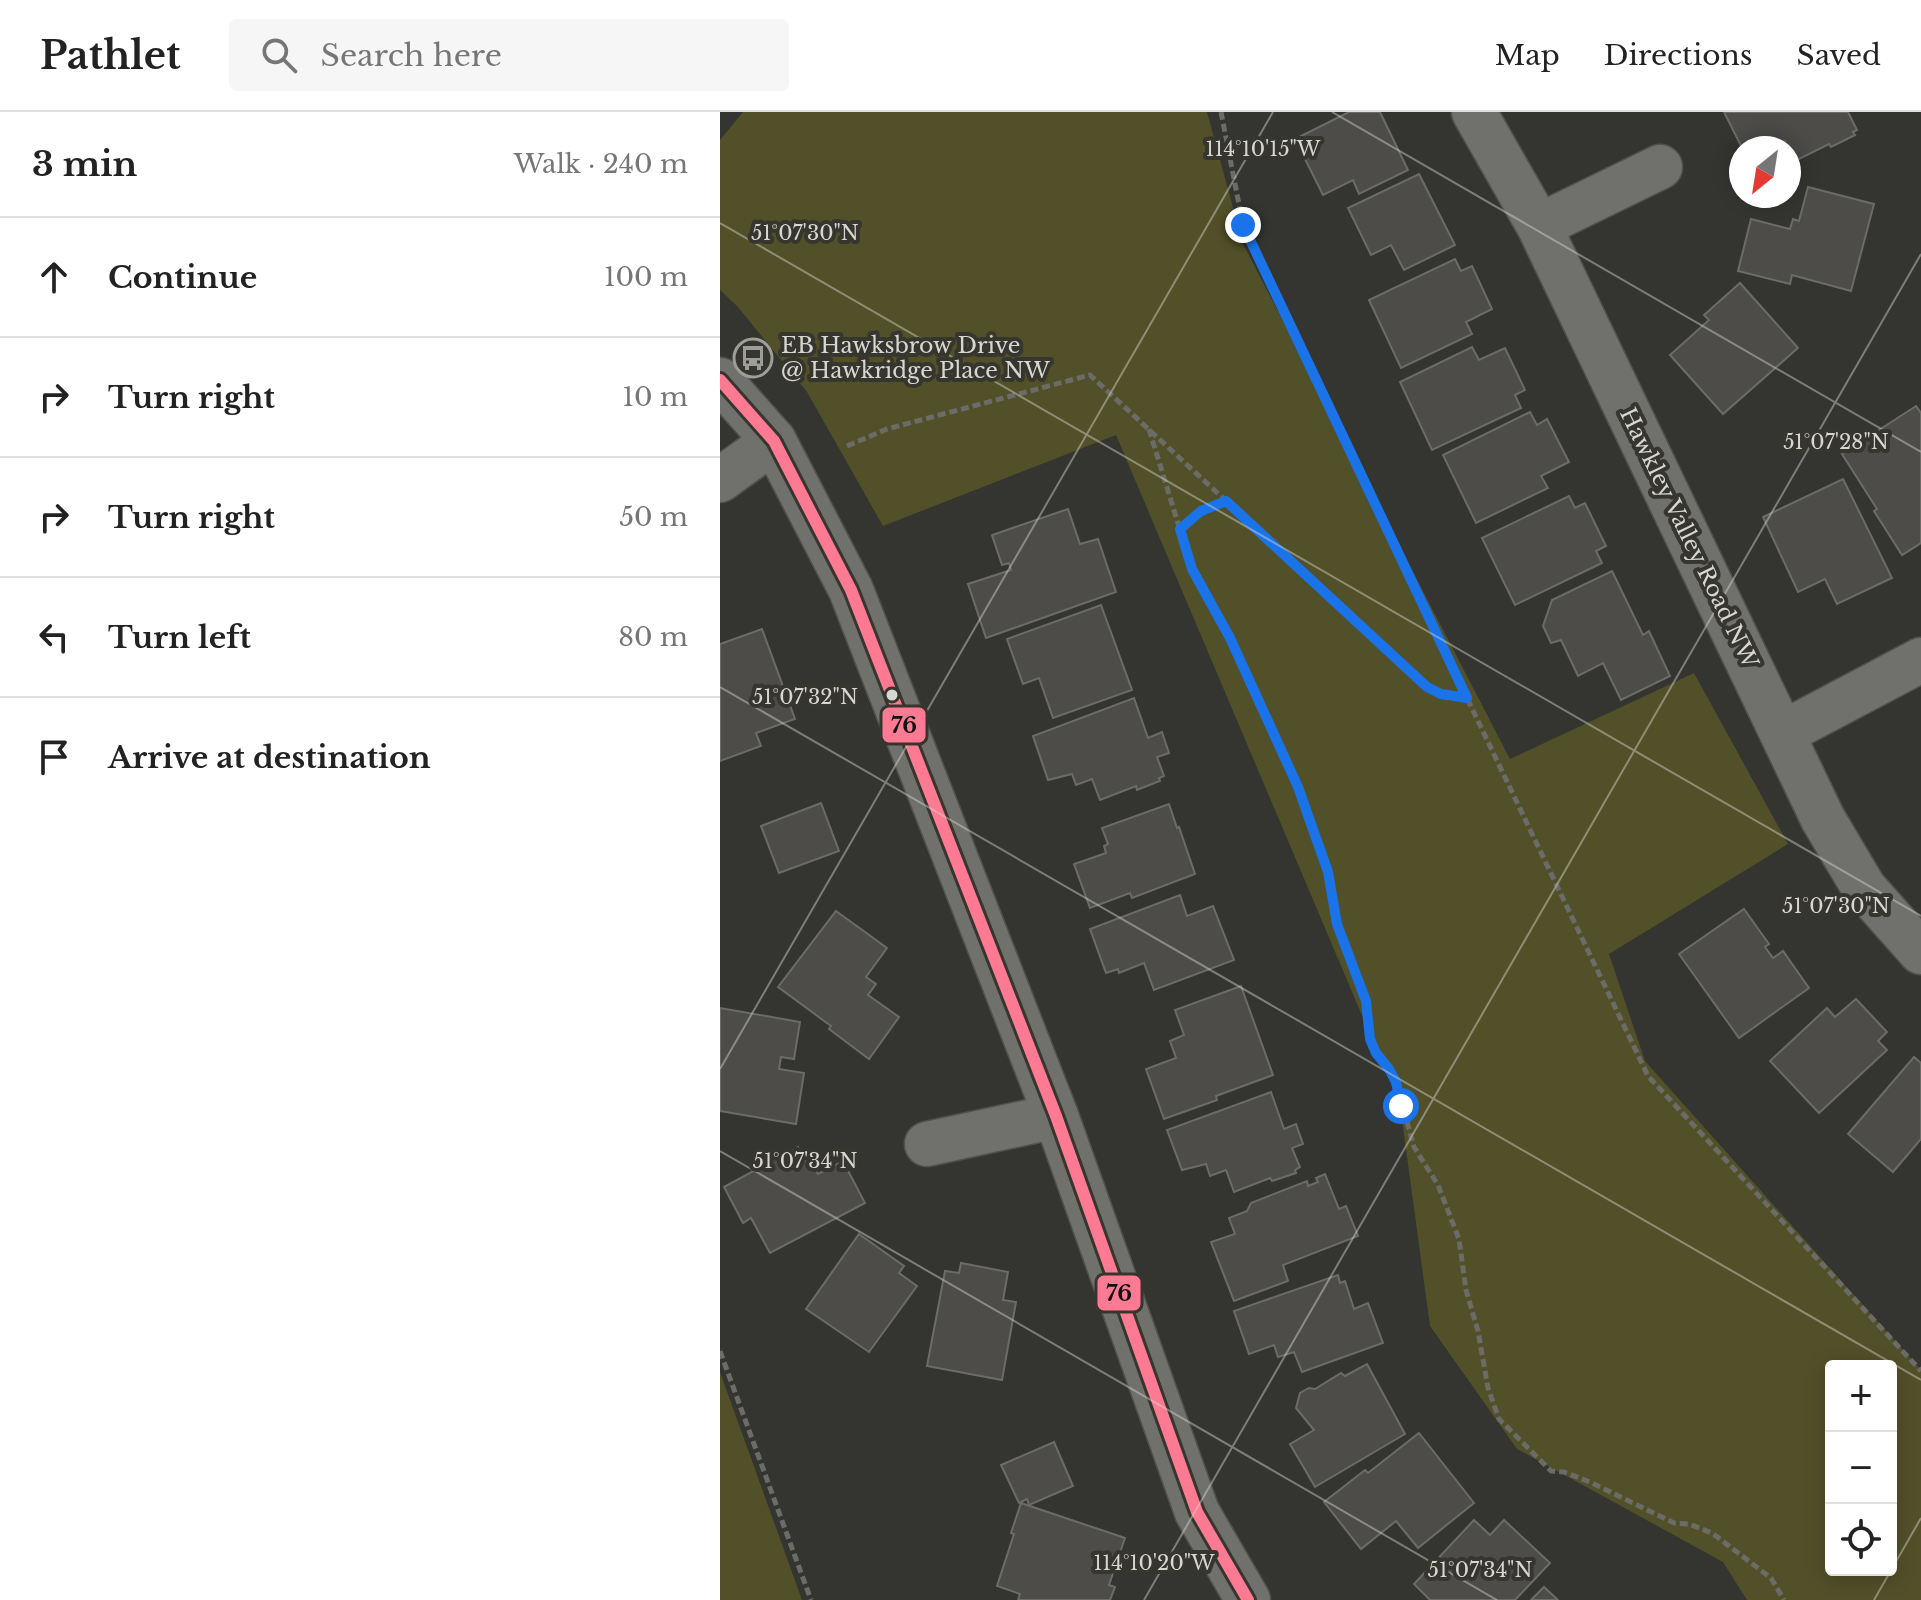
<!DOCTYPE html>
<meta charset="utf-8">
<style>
:root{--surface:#fff;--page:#f6f6f6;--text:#222;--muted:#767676;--line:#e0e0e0}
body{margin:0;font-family:"Libre Baskerville",serif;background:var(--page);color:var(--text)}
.controls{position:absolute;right:24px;bottom:24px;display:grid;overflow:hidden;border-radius:8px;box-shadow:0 4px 20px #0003}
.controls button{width:72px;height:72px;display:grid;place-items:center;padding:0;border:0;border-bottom:2px solid var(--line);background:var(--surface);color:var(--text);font:40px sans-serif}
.compass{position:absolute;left:1009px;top:24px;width:72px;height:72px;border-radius:50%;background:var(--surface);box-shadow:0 4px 20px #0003;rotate:210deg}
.stop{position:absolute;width:24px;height:24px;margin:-18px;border:6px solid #1a73e8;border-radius:50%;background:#fff}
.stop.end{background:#1a73e8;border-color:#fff;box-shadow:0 2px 8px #0008}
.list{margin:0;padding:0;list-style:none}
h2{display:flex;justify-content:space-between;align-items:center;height:104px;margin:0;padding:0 32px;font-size:34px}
h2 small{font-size:26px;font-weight:400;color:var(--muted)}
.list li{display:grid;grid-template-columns:52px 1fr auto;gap:24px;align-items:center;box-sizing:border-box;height:120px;padding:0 32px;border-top:2px solid var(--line)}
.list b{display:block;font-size:30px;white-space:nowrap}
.list em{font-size:26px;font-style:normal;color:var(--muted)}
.icon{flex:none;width:44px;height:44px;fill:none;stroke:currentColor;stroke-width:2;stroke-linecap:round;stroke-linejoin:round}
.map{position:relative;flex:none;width:1201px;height:1488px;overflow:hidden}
header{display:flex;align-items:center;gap:48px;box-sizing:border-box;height:112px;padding:0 40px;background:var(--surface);border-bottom:2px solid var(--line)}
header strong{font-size:38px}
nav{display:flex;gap:44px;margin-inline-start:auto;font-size:28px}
.search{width:560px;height:72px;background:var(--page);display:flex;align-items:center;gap:20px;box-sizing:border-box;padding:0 28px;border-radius:8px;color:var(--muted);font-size:30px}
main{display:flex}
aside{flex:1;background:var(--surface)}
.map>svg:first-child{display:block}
.green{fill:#525029;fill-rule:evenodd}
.building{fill:#4d4c49;stroke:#6b6b67;stroke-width:2}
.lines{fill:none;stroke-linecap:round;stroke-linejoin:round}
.minor-casing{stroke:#50504d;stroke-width:47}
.tertiary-casing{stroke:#50504d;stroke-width:47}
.path{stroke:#6b6b68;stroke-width:5;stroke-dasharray:8 4;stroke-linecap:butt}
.minor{stroke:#70706c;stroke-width:44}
.tertiary{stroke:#70706c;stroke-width:44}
.bus-1-casing{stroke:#36362e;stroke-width:18}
.bus-1{stroke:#fe7a93;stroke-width:12}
.route{stroke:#1a73e8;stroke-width:10}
.ticks{fill:none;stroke:#d7d7d2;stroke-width:2;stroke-opacity:0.45}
.bus-dot{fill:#d7d7d2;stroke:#36362e;stroke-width:3}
.labels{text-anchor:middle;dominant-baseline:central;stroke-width:8;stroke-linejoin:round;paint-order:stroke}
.poi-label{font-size:22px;fill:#d7d7d2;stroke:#36362e;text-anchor:start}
.street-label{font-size:22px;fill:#d7d7d2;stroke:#36362e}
.ticks-label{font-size:20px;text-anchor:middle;fill:#d7d7d2;stroke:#36362e;stroke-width:8;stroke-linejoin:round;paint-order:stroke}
.line-badge{stroke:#36362e;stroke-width:3}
.pale-badge-label{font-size:22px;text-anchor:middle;font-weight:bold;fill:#111}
</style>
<header>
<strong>Pathlet</strong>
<div class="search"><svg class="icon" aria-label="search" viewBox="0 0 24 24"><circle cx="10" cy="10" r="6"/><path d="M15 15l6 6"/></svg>Search here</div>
<nav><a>Map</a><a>Directions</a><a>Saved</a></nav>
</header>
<main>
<aside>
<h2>3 min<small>Walk · 240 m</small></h2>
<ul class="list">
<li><svg class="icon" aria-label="ahead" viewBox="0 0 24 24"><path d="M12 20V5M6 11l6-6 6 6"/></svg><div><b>Continue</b></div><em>100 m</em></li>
<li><svg class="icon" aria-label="right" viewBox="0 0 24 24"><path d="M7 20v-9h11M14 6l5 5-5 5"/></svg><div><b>Turn right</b></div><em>10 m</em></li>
<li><svg class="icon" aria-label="right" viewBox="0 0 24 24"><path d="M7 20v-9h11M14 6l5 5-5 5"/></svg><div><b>Turn right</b></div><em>50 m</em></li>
<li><svg class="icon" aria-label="left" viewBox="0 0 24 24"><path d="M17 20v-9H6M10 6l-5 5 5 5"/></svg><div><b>Turn left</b></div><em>80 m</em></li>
<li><svg class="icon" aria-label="arrive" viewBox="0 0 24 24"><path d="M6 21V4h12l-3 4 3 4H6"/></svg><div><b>Arrive at destination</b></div></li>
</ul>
</aside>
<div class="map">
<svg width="1201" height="1488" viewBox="0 0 1201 1488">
<rect width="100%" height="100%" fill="#343430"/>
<g class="green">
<path d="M 23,0 L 487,0 L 523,132 L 790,647 L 974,561 L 1068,732 L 889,842 L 925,949 L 1201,1258 L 1201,1488 L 1027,1488 L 1003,1450 L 797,1337 L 710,1214 L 680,993 L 396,323 L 163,414 L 87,280 L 18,195 L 0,178 L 0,28 ZM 1171,1254 L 1171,1458 L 1111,1458 L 1111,1254 Z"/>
<polygon points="0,1260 82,1488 0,1488"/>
</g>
<g class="building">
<polygon points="629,0 660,0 688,58 639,82 633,68 603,83 575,27"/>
<polygon points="1004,0 1128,0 1137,18 1133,20 1135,23 1111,35 1109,32 1075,49 1065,29 1049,36 1044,25 1022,36"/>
<polygon points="699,62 735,133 684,158 671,133 651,143 628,96"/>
<polygon points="1088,75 1154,92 1131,179 1072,163 1070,172 1018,159 1031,107 1070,117 1073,107 1079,109"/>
<polygon points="735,147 741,159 752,154 772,197 746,210 752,222 681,256 649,188"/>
<polygon points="1020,171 1078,236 1003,302 950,243 989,208 984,203"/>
<polygon points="752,235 759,248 785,236 805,278 795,283 801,296 712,338 680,270"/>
<polygon points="1196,294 1201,301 1201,431 1182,443 1154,399 1157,397 1122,342"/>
<polygon points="810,300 817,313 827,307 849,350 821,364 828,376 756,411 723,343"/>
<polygon points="1123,367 1172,466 1117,492 1105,467 1078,480 1043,405"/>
<polygon points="849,384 855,396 865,391 886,434 876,439 882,451 795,493 762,426"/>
<polygon points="348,397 360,432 378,427 396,480 266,526 248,472 291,458 289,451 282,453 272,423"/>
<polygon points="892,459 923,523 929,519 950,564 901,588 883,551 858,564 841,528 831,531 823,514 832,488"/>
<polygon points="381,493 412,578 333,606 319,566 303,572 287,527"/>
<polygon points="42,517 75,607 36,621 41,634 0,649 0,532"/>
<polygon points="414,586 428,626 442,620 449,641 437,645 444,664 439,666 440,669 417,678 416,674 380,688 372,667 356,673 352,662 328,668 313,624"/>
<polygon points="101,691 119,739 59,761 41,714"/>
<polygon points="449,692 457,716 459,715 475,762 412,786 410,781 370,796 354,752 386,741 384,734 388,732 382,716"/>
<polygon points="460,783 467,804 493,794 514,848 434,878 424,851 399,861 398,857 386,861 370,817"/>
<polygon points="1024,797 1049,832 1045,835 1053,846 1063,839 1089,876 1019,926 959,842"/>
<polygon points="116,799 167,836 146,865 156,872 148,883 179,905 149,947 109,917 111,914 58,875"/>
<polygon points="521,874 553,963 496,984 497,988 444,1007 426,957 456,946 450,929 464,923 455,898"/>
<polygon points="1136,887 1167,920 1158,929 1167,938 1099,1001 1050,949 1107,896 1115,905"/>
<polygon points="0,896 80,910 74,947 61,945 59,957 84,961 76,1012 0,999"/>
<polygon points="1194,945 1201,951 1201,1027 1173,1060 1128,1022"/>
<polygon points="551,980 564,1017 576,1012 583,1032 572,1036 580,1055 575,1058 576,1061 552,1069 550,1066 514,1080 506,1058 490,1064 486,1052 462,1058 447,1018"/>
<polygon points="78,1035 92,1059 95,1057 98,1062 123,1049 145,1091 50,1141 31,1106 23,1111 4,1075"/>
<polygon points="605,1062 619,1097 626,1094 638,1124 563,1153 568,1169 514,1189 491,1130 515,1122 509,1106 527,1099 531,1091 587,1069 588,1074 598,1070 596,1066"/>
<polygon points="139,1122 184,1154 179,1161 197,1174 149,1240 86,1197"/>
<polygon points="241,1151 288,1160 283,1188 296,1190 282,1268 207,1254 225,1159 239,1161"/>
<polygon points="618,1163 620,1171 625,1169 634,1197 648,1191 663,1231 582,1260 574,1240 558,1245 554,1233 529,1242 514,1199"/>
<polygon points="647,1252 685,1322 595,1375 570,1332 594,1318 576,1296 580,1281 589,1276 595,1277 621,1261 625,1264"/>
<polygon points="699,1321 754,1391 698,1436 676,1409 641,1437 604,1390 645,1358 648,1361"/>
<polygon points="334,1330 353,1374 309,1393 307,1387 299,1391 281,1353"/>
<polygon points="301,1391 405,1426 389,1473 395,1475 390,1488 298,1488 300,1482 277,1474 294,1422 291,1421"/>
<polygon points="754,1408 770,1423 784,1408 830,1451 795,1488 710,1488 694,1472"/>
<polygon points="824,1475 838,1488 811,1488"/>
</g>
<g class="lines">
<g class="minor-casing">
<g id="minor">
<polyline points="754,0 819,114 1103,707 1144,776 1201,840"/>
<polyline points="819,114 940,55"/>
<polyline points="0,368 54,329"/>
<polyline points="1063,621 1201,548"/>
<polyline points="207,1032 336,1004"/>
</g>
</g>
<g class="tertiary-casing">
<polyline id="tertiary" points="0,268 54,329 131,478 336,1004 477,1400 528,1488"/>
</g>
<g class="path">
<polyline points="501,0 523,113 746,585"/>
<polyline points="429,317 472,457 510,526 563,641 601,738 608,760 617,812 646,889 650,927 656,941 669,957 676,970 694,1035 718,1073 739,1127 746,1178 758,1219 768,1276 779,1307 831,1359 844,1360 870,1370 954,1411 969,1412 992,1421 1051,1466 1064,1488"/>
<polyline points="127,334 167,317 370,263 707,575 721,582 747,586 928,964 1201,1259"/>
<polyline points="461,416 481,399 506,389"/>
<polyline points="0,1239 91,1488"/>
</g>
<use href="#minor" class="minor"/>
<use href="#tertiary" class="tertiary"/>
<g class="bus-1-casing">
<polyline id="bus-1" points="0,268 54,329 131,478 336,1004 477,1400 528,1488"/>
</g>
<use href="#bus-1" class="bus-1"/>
</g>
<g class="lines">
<polyline class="route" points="523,113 747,586 721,582 707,575 506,389 481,399 460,417 472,457 510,526 578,675 608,760 617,812 646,889 650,927 656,941 669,957 676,970 681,994"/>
</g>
<path class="ticks" d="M 612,0 L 1201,340M 0,111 L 1201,804M 0,575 L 1201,1268M 0,957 L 553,0M 0,1039 L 777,1488M 424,1488 L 1201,142M 1154,1488 L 1201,1406"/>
<defs>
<g id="bus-ring" transform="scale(2)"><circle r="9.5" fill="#36362e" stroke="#9e9e99" stroke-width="1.5"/><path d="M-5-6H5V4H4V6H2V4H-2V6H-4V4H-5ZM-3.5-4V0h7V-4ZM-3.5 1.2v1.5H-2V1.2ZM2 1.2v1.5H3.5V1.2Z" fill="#9e9e99"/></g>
</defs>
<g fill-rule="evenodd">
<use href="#bus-ring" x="33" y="246"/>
</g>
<circle class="bus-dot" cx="172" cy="583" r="7"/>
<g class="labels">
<g class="poi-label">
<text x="61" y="233">EB Hawksbrow Drive<tspan x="61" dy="25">@ Hawkridge Place NW</tspan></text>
</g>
<g class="street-label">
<text transform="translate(969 426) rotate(64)">Hawkley Valley Road NW</text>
</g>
</g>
<g class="ticks-label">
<text x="543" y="44">114°10'15"W</text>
<text x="85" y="128">51°07'30"N</text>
<text x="1116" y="337">51°07'28"N</text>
<text x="85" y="592">51°07'32"N</text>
<text x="1116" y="801">51°07'30"N</text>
<text x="85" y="1056">51°07'34"N</text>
<text x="434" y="1458">114°10'20"W</text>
<text x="760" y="1465">51°07'34"N</text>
</g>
<g class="line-badge">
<rect x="161" y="594" width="46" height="38" rx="8" fill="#fe7a93"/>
<rect x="376" y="1162" width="46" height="38" rx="8" fill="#fe7a93"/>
</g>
<g class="pale-badge-label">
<text x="184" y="621">76</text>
<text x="399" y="1189">76</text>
</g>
</svg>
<div class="controls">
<button>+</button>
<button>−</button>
<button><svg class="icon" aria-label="locate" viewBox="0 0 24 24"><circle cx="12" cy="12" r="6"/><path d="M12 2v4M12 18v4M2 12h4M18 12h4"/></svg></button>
</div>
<svg class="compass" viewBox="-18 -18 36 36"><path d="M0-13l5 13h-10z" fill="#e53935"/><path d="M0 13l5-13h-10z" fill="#767676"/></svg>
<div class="stop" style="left:681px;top:994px"></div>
<div class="stop end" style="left:523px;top:113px"></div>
</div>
</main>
